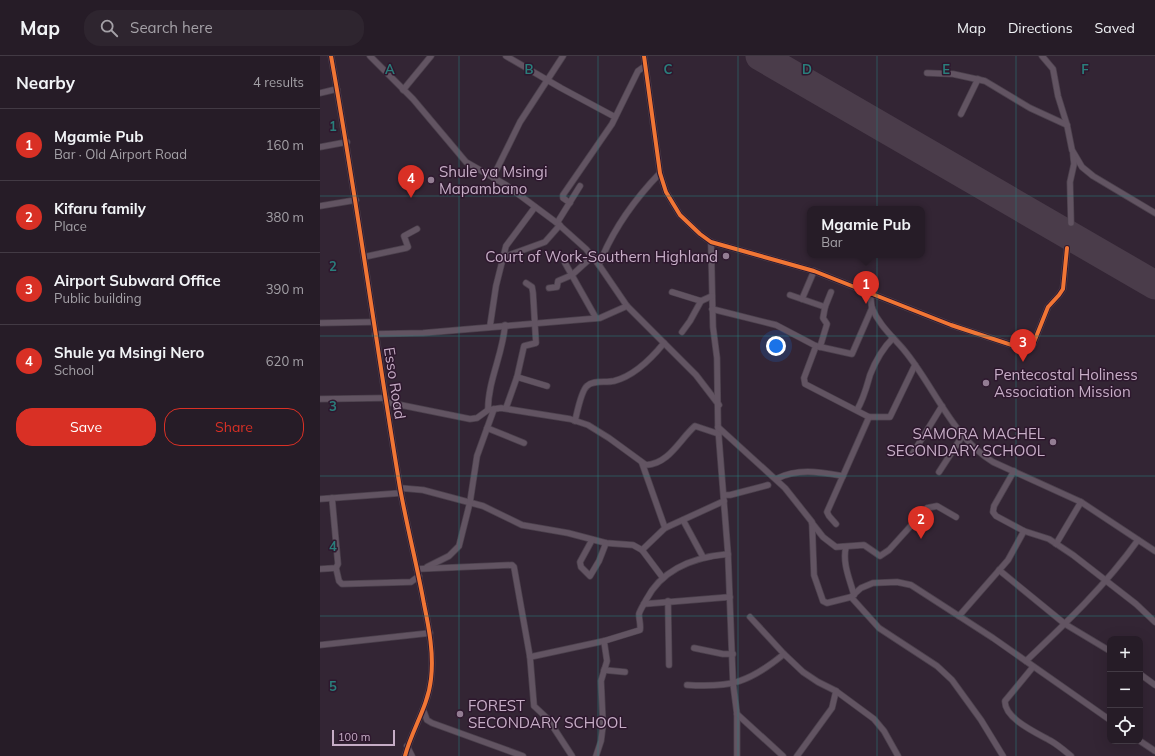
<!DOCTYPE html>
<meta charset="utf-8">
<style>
:root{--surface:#261c27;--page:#2e252f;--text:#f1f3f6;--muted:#a4a1a7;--line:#423a44;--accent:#d93025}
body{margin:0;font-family:Mulish,sans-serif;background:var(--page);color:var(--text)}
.controls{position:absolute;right:12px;bottom:12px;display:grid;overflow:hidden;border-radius:8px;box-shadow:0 4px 16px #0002}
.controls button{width:36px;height:36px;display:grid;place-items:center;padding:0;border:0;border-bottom:1px solid var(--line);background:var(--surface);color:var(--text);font:20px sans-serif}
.scale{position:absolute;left:12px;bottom:10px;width:63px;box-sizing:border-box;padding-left:4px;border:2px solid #c6adc6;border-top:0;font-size:11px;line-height:14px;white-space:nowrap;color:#c6adc6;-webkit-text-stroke:3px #2e182e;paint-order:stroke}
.you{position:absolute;left:456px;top:290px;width:14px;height:14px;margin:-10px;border:3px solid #fff;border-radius:50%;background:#1a73e8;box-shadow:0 0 0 6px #1a73e833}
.badge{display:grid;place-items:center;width:26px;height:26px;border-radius:50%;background:var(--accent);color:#fff;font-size:13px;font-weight:700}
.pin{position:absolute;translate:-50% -33px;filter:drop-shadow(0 1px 2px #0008)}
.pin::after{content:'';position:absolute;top:21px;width:14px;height:12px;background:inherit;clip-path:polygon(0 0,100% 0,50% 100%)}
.popup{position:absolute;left:487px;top:150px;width:118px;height:52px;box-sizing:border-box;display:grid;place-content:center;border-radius:8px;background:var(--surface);filter:drop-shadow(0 1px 3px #0005);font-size:13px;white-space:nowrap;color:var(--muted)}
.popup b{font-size:15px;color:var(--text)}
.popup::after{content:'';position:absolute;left:50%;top:100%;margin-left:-8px;border:8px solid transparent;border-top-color:var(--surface)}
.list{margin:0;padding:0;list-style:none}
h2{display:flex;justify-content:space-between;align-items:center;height:52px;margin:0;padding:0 16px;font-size:17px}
h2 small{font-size:13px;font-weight:400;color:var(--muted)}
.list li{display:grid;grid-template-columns:26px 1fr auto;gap:12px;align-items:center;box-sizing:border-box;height:72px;padding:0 16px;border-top:1px solid var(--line)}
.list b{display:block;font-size:15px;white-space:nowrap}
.list p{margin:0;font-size:13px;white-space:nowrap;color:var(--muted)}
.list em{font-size:13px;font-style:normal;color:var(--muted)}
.actions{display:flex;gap:8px;padding:12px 16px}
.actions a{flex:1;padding:9px 0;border:1px solid var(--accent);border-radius:16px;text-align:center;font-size:14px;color:var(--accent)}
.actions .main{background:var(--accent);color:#fff}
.icon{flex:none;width:22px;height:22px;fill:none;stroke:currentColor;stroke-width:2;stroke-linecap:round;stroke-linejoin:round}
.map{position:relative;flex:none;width:835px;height:700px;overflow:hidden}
header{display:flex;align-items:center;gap:24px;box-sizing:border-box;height:56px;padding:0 20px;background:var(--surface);border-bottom:1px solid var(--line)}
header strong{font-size:19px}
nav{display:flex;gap:22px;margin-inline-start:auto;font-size:14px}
.search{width:280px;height:36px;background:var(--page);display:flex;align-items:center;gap:10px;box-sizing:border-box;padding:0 14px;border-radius:16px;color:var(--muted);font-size:15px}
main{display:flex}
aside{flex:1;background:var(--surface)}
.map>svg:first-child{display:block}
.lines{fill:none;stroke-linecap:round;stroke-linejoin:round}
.runway{stroke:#4a3c4a;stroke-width:29}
.minor-casing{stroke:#4c414d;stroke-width:7}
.minor{stroke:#625462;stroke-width:5.5}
.cycleway-casing{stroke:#2e182e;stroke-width:6}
.cycleway{stroke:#f07635;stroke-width:4}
.grid{fill:none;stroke:#2a7e7b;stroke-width:1;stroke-opacity:0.55}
.poi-dot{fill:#937d93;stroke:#2e182e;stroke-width:1.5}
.labels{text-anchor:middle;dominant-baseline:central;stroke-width:3;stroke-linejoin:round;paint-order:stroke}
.poi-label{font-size:15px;fill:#c6adc6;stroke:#2e182e;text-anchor:start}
.street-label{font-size:15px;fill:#c6adc6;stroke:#2e182e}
.grid-label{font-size:13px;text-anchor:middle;font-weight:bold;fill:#2a7e7b;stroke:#2e182e;stroke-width:3;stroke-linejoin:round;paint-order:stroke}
</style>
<header>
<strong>Map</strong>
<div class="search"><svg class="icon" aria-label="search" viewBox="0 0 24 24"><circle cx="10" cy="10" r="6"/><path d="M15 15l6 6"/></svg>Search here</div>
<nav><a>Map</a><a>Directions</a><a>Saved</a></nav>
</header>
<main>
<aside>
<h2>Nearby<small>4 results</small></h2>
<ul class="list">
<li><span class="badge">1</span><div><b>Mgamie Pub</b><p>Bar · Old Airport Road</p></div><em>160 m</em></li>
<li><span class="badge">2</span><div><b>Kifaru family</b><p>Place</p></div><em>380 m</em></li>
<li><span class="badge">3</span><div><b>Airport Subward Office</b><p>Public building</p></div><em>390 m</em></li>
<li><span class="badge">4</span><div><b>Shule ya Msingi Nero</b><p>School</p></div><em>620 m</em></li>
</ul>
<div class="actions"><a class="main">Save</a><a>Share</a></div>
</aside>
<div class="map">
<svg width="835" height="700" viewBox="0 0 835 700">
<rect width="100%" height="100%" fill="#332534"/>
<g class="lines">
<polyline class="runway" points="440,0 835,229"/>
<g class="minor-casing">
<g id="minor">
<path d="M 11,0 C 37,144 56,288 80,432 C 87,471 97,509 104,548 C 109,572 114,598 111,623 C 108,651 92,673 85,700"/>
<polyline points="50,0 93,43 146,106 186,129 237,167 266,193 279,209 307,250 376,319 399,349"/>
<polyline points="186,0 241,32 295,61"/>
<polyline points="324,0 340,117 346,136 360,159 380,178 391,186 494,215 631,269 707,294 712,291 728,251 739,239 743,233 747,192"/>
<polyline points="722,0 733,13 738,40 747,69 752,94 762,111 773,120 835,157"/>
<polyline points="607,17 633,18 665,25 710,52 747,69"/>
<polyline points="83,34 111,0"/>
<polyline points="0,37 17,33"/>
<polyline points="641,58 658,23"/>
<polyline points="0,91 27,86"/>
<polyline points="173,121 200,66 243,0"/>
<polyline points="250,147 243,142 243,139 292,68 318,15 325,10"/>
<polyline points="0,150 36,144"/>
<polyline points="237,167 260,130"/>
<polyline points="751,167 750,126 754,108 753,98"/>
<polyline points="391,186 393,271 397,302 398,371 408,498 413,627 417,658 417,700"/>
<polyline points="44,201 86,192 88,191 84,180 97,173"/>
<polyline points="184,201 225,186 240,169"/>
<polyline points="245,207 276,262"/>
<path d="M 279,209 C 292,175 315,143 340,117"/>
<polyline points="229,232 237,231 238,225 252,219 273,200"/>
<polyline points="352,236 381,245 392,240"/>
<path d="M 550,237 C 551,242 551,248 552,252 C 559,269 573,281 584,294 C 614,330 632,381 673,406 L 761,446 L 835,495"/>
<polyline points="470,239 505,251"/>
<polyline points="482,243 494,215"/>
<polyline points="392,253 456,269 496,290 484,322 485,328 549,361 570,361 595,309"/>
<polyline points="0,267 53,266"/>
<polyline points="170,270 176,230 186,190 215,151"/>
<polyline points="362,276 370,265 381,245"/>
<polyline points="55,278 103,277 280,262 307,250"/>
<polyline points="496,290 532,298 552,252"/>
<polyline points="500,291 507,268 503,262 505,251 511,236"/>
<polyline points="197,321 227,330"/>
<polyline points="0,343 66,342"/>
<path d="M 66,346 L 150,363 L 157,362 L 168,354 L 181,352 L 250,363 L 268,369 L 289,382 L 326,409 C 349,408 360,383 375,370 L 399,378"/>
<polyline points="186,352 197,321 204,290 216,287 213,237 212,231 206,227"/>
<path d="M 168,354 C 168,324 183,298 185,269"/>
<path d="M 537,354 C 544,342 546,333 550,319 C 555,306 563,292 573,282"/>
<path d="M 255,365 C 257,357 261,335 267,330 C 273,324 285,327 294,325 C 314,320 331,303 344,287"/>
<polyline points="398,371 465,432 492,466 494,519 503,545 507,547 531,541 541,532 553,527 577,526 591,529 673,582 790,664"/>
<polyline points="167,372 204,387"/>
<polyline points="593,397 622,350"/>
<polyline points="322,407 345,472"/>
<polyline points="694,415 674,450 673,456 676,460 704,475 729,483 753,499 816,548 835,566"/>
<polyline points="619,416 643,379"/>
<path d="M 456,423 C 478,412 499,416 523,420"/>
<polyline points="80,432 103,434 163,450 202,469 248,477 286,487 313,489 322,494 345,472 404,445"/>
<polyline points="404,439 410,439 448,429"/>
<polyline points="0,443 81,437"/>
<polyline points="363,464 383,501"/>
<polyline points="492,467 503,481 516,491 544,489 560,500 569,494 607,452 617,450 636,461"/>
<polyline points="516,468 509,460 507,456 549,361"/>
<polyline points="272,484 260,506 261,511 270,520 279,505 286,487"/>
<polyline points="736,488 761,446"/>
<path d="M 526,491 C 522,507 530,524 534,539"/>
<polyline points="322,494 343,522"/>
<polyline points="107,511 129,500 139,490 150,446 157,400 174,353"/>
<polyline points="16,512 19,525 22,528 91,526 99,520"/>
<polyline points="0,513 16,512 18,508 12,442"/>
<polyline points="97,513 192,509 194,511 210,601 214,650 228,663 252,700"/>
<polyline points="679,514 745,568 790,595"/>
<polyline points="531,541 559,572 617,610 632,624 661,664 683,700"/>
<polyline points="348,545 349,609"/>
<polyline points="324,548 410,541"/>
<polyline points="639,560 688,504 704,475"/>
<polyline points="430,561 464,598"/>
<polyline points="0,589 110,577"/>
<polyline points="374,592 403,598 413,598"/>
<polyline points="210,601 284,585"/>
<path d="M 706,605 C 746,567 786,529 818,484"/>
<path d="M 713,611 L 685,645 C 684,663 719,678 731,685 C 738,689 745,695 751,700"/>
<polyline points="284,614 305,616"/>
<polyline points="820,618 835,629"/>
<path d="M 367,629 C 411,632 430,626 464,598 L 483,616 L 498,626 L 516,635 L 554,663 L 564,675 L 578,700"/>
<polyline points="104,656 107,664 112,667 203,700"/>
<polyline points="417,658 463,700"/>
<polyline points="820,685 835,695"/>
<polyline points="87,690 92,700"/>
<path d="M 276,700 L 281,685 L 283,669 L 281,625 L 287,605 L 284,585 L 320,574 C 321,569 319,564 319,558 C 320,554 324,548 326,544 C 342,513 375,501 408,498"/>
<polyline points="477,700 512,652 516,635"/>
</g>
</g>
<use href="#minor" class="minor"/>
<g class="cycleway-casing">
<g id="cycleway">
<path d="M 11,0 C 37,144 56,288 80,432 C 87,471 97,509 104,548 C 109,572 114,598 111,623 C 108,651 92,673 85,700"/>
<polyline points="324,0 340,117 346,136 360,159 380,178 391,186 494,215 631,269 707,294 712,291 728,251 739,239 743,233 747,192"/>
</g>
</g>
<use href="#cycleway" class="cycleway"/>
</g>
<path class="grid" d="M 139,0 L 139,700M 278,0 L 278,700M 418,0 L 418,700M 557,0 L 557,700M 696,0 L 696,700M 0,140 L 835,140M 0,280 L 835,280M 0,420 L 835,420M 0,560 L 835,560"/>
<g class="poi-dot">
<circle cx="111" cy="124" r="4"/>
<circle cx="406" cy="200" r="4"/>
<circle cx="666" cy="327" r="4"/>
<circle cx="733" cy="386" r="4"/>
<circle cx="140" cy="658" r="4"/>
</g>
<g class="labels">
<g class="poi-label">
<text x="119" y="115">Shule ya Msingi<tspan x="119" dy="17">Mapambano</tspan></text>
<text x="398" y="200" text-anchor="end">Court of Work-Southern Highland</text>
<text x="674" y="318">Pentecostal Holiness<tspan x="674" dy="17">Association Mission</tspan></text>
<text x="725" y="377" text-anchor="end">SAMORA MACHEL<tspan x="725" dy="17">SECONDARY SCHOOL</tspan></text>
<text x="148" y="649">FOREST<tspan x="148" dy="17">SECONDARY SCHOOL</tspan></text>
</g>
<g class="street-label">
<text transform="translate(75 327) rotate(81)">Esso Road</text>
</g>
</g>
<g class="grid-label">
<text x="70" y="18">A</text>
<text x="209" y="18">B</text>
<text x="348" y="18">C</text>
<text x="487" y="18">D</text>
<text x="626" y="18">E</text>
<text x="765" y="18">F</text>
<text x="13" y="75">1</text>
<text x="13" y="215">2</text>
<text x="13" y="355">3</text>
<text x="13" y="495">4</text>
<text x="13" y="635">5</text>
</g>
</svg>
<div class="controls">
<button>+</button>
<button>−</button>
<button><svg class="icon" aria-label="locate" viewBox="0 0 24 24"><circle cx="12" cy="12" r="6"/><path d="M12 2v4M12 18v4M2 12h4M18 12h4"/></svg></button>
</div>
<div class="scale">100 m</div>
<div class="you"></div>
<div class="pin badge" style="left:546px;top:248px">1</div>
<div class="popup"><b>Mgamie Pub</b>Bar</div>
<div class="pin badge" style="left:601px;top:483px">2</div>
<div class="pin badge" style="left:703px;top:306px">3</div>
<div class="pin badge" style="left:91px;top:142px">4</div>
</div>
</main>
